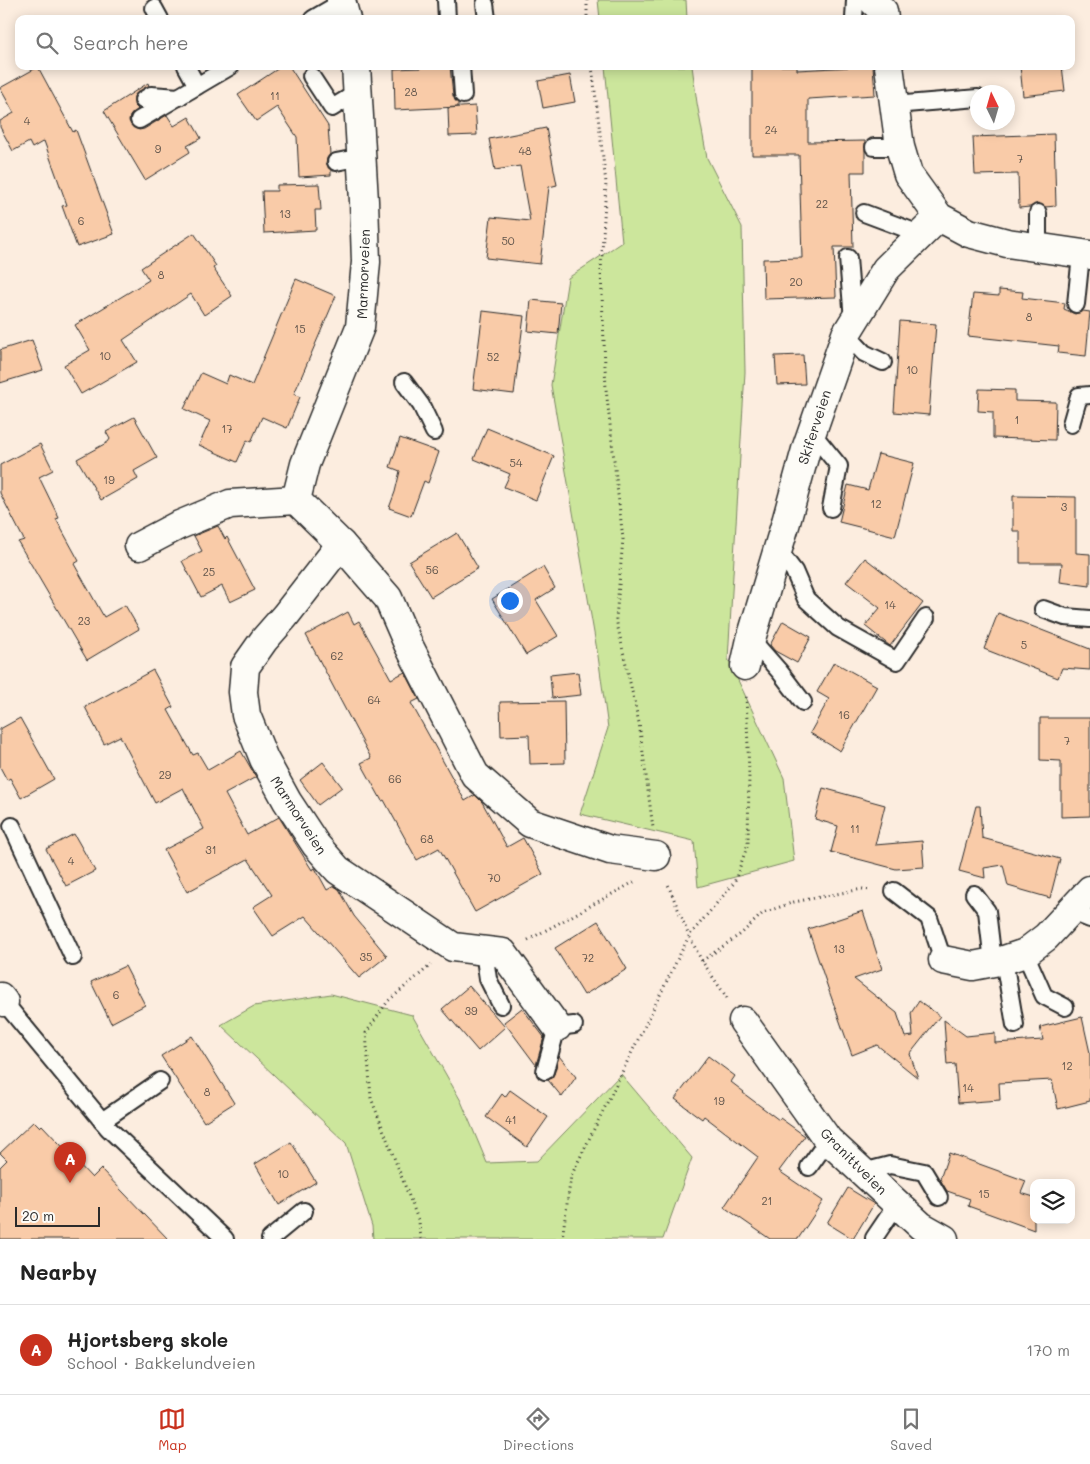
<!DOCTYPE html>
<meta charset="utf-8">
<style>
:root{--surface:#fff;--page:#f2f2f2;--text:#222;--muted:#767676;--line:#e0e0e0;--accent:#c8321e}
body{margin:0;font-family:Mali,sans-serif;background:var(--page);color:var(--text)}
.controls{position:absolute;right:15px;bottom:15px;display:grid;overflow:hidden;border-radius:10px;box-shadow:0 2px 12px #0003}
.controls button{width:45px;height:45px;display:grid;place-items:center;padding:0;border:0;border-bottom:1px solid var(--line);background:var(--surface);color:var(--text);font:25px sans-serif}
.compass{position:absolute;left:970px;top:85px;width:45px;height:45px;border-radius:50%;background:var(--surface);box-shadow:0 2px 12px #0003;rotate:355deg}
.scale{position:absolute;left:15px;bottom:12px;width:85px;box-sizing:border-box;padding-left:5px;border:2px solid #2b2b2b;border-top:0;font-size:14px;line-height:18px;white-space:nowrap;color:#2b2b2b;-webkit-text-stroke:4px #fdfcf7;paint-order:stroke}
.you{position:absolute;left:509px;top:600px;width:18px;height:18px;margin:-12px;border:4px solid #fff;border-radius:50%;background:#1a73e8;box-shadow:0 0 0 8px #1a73e833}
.badge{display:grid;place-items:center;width:32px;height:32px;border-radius:50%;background:var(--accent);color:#fff;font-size:16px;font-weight:700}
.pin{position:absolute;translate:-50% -41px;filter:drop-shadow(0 1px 2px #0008)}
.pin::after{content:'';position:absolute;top:26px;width:18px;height:15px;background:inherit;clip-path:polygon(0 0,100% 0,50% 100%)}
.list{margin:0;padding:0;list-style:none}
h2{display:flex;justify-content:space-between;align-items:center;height:65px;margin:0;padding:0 20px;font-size:21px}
h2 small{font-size:16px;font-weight:400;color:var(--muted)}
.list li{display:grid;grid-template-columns:32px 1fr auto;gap:15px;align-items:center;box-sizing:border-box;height:90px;padding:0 20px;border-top:1px solid var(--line)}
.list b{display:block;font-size:19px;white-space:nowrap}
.list p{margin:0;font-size:16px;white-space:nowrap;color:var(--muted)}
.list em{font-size:16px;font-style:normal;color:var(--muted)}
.icon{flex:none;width:28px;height:28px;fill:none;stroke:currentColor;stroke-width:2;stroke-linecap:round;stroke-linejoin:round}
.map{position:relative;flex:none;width:1090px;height:1239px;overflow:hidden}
.search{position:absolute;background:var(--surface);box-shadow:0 2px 12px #0003;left:15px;right:15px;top:15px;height:55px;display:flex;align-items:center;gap:12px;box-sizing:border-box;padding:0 18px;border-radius:10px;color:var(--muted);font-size:19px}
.sheet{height:155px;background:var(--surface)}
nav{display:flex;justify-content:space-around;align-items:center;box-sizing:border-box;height:70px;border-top:1px solid var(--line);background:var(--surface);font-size:14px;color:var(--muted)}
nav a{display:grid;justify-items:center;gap:2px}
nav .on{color:var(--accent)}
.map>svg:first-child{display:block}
.green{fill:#cce69c;stroke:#7c8864}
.building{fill:#f9cba8;stroke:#2b2b2b}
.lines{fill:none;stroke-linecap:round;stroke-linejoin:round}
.service-casing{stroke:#2b2b2b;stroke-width:20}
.minor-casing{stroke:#2b2b2b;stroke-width:31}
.path{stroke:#2b2b2b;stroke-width:3;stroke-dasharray:1 4;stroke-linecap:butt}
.service{stroke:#fdfcf7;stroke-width:16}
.minor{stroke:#fdfcf7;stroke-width:28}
.labels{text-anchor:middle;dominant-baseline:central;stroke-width:5;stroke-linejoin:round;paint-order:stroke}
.number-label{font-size:11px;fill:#5e534a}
.street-label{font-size:14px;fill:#2b2b2b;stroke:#fdfcf7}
</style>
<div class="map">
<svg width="1090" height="1239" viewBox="0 0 1090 1239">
<rect width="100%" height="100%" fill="#fceddf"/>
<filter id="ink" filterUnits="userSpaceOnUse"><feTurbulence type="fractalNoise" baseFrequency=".02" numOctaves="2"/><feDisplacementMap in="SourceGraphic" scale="10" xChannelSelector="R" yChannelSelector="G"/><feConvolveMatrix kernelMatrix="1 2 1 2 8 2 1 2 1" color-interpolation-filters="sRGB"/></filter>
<g filter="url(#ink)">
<g class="green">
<polygon points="598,0 686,0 687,19 600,19"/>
<polygon points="605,66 692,66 697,103 707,158 742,227 745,372 728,659 784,778 794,861 698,887 694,841 580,814 608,728 598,656 551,385 568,278 622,242"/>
<polygon points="331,994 412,1015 461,1101 487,1163 537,1161 621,1074 692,1158 663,1239 373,1239 372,1226 346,1143 221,1025 254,1006"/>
</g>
<g class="building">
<polygon points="282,66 289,66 328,126 330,154 327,158 326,163 331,170 331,175 299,177 297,137 277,107 256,121 238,95"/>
<polygon points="421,66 450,66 453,96 458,103 458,107 395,110 394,69 421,68"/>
<polygon points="752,66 797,66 797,70 873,66 875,95 808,99 808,142 865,141 865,172 851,172 853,247 834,247 836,297 764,299 763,259 802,258 799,155 752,155"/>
<polygon points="1020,66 1062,66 1065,91 1023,96"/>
<polygon points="38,67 73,132 76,130 114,234 77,247 62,206 67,205 44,141 32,148 29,142 13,151 0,127 0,121 14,113 0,88"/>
<polygon points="570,75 575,102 543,108 538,81"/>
<polygon points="148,83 149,86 138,92 134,96 134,105 138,109 130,116 129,121 131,125 139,130 144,129 167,115 174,126 189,117 201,138 187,146 190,152 145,180 104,111"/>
<polygon points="475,106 477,135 449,136 448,108"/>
<polygon points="546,128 557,185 549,187 540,264 486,258 491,217 530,221 520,166 495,170 489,139"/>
<polygon points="1054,134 1056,206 1045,207 1038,203 1030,207 1019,208 1018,174 975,175 973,137"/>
<polygon points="319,184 321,210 315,210 316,230 264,233 262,191 277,191 277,185"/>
<polygon points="194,233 216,266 213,268 232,296 204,315 191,294 123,340 137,362 81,394 64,365 90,350 75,325 149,280 141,268"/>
<polygon points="296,279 336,296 294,394 300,397 287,428 262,417 251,442 247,440 237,462 199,445 210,421 184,409 201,373 226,384 229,375 252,385"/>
<polygon points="999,290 1023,292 1022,298 1065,303 1064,309 1075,314 1083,311 1090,312 1086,356 1058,353 1059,346 968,336 973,294 999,296"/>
<polygon points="531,300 561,303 558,334 528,331"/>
<polygon points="483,311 524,316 514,394 473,389"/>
<polygon points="900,321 936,324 929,415 894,412"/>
<polygon points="32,340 43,370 0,383 0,350"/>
<polygon points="803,355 805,384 777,385 775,356"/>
<polygon points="979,389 1015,390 1015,401 1056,402 1055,440 993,438 993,412 978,411"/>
<polygon points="134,417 157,458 134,471 138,479 101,500 77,459 108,442 110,439 106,432"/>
<polygon points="487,428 554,456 536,500 504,487 510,474 474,459"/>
<polygon points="400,438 439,452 428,483 424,481 411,516 389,508 395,492 400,471 390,467"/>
<polygon points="40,444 53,470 39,477 59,518 56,519 79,561 74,564 104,617 125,605 139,629 87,660 18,542 24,540 0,493 0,465"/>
<polygon points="878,454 914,463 895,536 839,522 848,485 868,490"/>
<polygon points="1013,496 1076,497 1076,553 1090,554 1090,586 1060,582 1062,563 1020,563 1020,531 1013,531"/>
<polygon points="218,526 225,539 227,537 255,590 230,602 222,586 201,597 182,561 202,551 194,536"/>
<polygon points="457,533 478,568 431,597 409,562"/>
<polygon points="865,558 923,603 890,646 865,626 880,608 846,582"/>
<polygon points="543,567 555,588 536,600 558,636 526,655 492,599"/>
<polygon points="348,612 354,624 359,621 391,679 405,672 419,699 411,703 465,801 475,795 482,802 507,847 523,838 543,874 475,912 439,848 417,860 384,800 382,801 361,763 371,758 306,635"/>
<polygon points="998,613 1090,649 1090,670 1062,668 1058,678 984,649"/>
<polygon points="783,621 811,637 797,663 775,651 770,645"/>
<polygon points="834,662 877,686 840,751 810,733 829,699 817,692"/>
<polygon points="153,670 173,707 168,710 193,755 198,753 208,770 241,751 256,777 225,794 247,835 279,817 312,870 315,868 327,890 334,886 339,889 354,916 387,956 359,978 305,916 273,936 253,907 272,895 248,859 187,892 164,850 204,829 183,788 155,803 120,736 104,744 85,707"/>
<polygon points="578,672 581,695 552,698 550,675"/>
<polygon points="564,701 565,763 530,764 529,735 501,736 500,702"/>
<polygon points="20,718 54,779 21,798 10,778 7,780 0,767 0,729"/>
<polygon points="1040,718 1090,718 1090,816 1061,817 1061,761 1040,760"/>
<polygon points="323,762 342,787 318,805 300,780"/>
<polygon points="823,788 885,805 875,845 922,841 924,867 896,869 831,852 838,826 815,819"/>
<polygon points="976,806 980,806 982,838 1060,859 1050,898 1008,886 1003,865 984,868 985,878 959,871"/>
<polygon points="74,834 95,871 66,886 46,849"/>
<polygon points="863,911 882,969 854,979 897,1013 905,1037 913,1036 911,1013 919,1001 940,1016 910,1054 918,1078 877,1045 852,1055 828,988 808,929"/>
<polygon points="598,921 627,969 584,995 555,948"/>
<polygon points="125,966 145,1005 111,1023 91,982"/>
<polygon points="469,986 505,1027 478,1051 442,1009"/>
<polygon points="522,1008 544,1037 536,1065 504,1022"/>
<polygon points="1082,1017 1090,1053 1090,1101 1058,1109 1052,1080 999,1083 1000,1100 958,1103 955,1064 947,1065 944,1020 966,1036 995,1033 995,1043 1043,1040 1040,1027"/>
<polygon points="192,1036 234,1103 204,1122 161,1056"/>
<polygon points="559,1056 576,1077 562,1097 548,1080 554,1074"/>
<polygon points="708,1056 735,1076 731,1082 744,1092 743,1093 779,1120 780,1118 805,1136 779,1171 823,1201 798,1239 770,1239 724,1207 758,1157 704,1116 702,1119 675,1099"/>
<polygon points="510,1090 548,1117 527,1147 486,1117 502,1094 505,1097"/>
<polygon points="34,1121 40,1127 42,1125 92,1178 101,1169 168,1239 0,1239 0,1167 7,1160 0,1153"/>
<polygon points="291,1142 316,1182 279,1205 255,1164"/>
<polygon points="949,1153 1026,1181 1021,1193 1034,1197 1034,1230 968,1206 970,1199 947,1191 940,1179"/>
<polygon points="848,1188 874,1204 853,1239 827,1223"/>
</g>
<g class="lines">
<g class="service-casing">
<g id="service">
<polyline points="446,0 447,19"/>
<polyline points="485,4 487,19"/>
<polyline points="154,8 160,19"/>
<polyline points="313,19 342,2"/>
<polyline points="854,19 855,0"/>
<polyline points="186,66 197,86"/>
<polyline points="461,66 463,95"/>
<polyline points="311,76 332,108 358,92"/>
<polyline points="143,100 151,95 179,97"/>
<polyline points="894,105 978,98"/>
<polyline points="139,120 231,66"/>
<polyline points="874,147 900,147"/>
<polyline points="336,162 362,157"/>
<polyline points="864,213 920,234"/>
<polyline points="1038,247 1038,213"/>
<polyline points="848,258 853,320"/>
<polyline points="1076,304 1081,255"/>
<polyline points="846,334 864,353 883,362"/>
<polyline points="404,382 421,405 434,432"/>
<polyline points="1071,424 1079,396 1090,395"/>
<polyline points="812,433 839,466 831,508"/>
<polyline points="778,550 794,571 806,599 838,628 897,661 926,618"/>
<polyline points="1043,609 1065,617 1090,619"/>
<polyline points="751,639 780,672 803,702"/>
<polyline points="12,826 73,957"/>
<polyline points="894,891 929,918 943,960"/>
<polyline points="974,894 987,911 993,962"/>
<polyline points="1070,911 1090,919"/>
<polyline points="484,951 488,979 501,1005"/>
<polyline points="1025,953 1044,996 1065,1007"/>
<polyline points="1004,960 1015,1025"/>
<polyline points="4,1002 108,1128 225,1239"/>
<polyline points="545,1071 557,1027 574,1025"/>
<polyline points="102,1121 160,1081"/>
<polyline points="809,1167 828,1140"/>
<polyline points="863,1172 890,1165 924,1172 939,1197"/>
<polyline points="874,1238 897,1204"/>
<polyline points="270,1239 304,1211"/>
</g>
</g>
<g class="minor-casing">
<g id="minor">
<polyline points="341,0 346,19"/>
<polyline points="872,0 883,11 884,19"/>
<polyline points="356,66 364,201 366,262 360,327 305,464 296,500 341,544 388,598 408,644 475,775 530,823 610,850 656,856"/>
<polyline points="889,66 900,147 908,174 939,217 969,233 1007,243 1090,255"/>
<polyline points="341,544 285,616 264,640 245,667 243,692 246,715 264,759 287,801 316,845 338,870 453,947 503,953 557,1027"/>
<polyline points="139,546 177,526 230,504 296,500"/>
<polyline points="745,666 751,639 786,522 807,446 846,334 886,269 939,217"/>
<polyline points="943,960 973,966 1004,960 1025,953 1046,937 1090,890"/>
<polyline points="0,997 4,1002"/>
<polyline points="743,1021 828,1140 921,1226 944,1239"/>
</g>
</g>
<g class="path">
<polyline points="587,0 587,19"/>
<polyline points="592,66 606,183 601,271 606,389 623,539 616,619 639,723 653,828"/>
<polyline points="528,940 634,882"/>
<polyline points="702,961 742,933 763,913 794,902 862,889 871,890"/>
<polyline points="727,998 702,961 689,936 734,883 748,844 749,774 746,694"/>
<polyline points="421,1239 419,1222 371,1098 366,1033 388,1001 431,965"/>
<polyline points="562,1239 571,1176 689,936 667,882"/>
</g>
<use href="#service" class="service"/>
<use href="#minor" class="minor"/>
</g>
</g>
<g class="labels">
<g class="number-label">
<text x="411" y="91">28</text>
<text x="275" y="95">11</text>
<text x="27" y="120">4</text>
<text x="771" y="129">24</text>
<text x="158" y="148">9</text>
<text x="525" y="150">48</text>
<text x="1020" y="158">7</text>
<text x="822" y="203">22</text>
<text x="285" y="213">13</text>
<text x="81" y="220">6</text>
<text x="508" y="240">50</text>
<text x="161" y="274">8</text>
<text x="796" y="281">20</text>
<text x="1029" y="316">8</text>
<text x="300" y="328">15</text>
<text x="105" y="355">10</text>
<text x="493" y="356">52</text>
<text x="912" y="369">10</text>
<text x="1017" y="419">1</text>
<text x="227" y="428">17</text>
<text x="516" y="462">54</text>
<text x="109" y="479">19</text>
<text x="876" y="503">12</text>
<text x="1064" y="506">3</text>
<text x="432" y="569">56</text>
<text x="209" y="571">25</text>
<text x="890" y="604">14</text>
<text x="84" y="620">23</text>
<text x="1024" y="644">5</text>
<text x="337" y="655">62</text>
<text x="374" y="699">64</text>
<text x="844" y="714">16</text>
<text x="1067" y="740">7</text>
<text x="165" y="774">29</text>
<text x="395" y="778">66</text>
<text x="855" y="828">11</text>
<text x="427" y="838">68</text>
<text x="211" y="849">31</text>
<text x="71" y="860">4</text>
<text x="494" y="877">70</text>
<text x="839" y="948">13</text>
<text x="366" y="956">35</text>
<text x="588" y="957">72</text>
<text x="116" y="994">6</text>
<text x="471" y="1010">39</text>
<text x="1067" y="1065">12</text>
<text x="968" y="1087">14</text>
<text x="207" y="1091">8</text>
<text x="719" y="1100">19</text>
<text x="511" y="1119">41</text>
<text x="283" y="1173">10</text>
<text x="984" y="1193">15</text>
<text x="767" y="1200">21</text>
</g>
<g class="street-label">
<text transform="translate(363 274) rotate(-88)">Marmorveien</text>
<text transform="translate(814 427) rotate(-72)">Skiferveien</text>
<text transform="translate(299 815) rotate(57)">Marmorveien</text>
<text transform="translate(854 1161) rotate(45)">Granittveien</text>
</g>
</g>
</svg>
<div class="controls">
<button><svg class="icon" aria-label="layers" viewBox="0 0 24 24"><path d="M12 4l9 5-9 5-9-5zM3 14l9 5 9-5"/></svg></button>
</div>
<svg class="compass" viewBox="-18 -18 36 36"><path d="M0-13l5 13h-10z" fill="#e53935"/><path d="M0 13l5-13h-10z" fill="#767676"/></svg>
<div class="scale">20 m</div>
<div class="you"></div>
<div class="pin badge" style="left:70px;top:1183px">A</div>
<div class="search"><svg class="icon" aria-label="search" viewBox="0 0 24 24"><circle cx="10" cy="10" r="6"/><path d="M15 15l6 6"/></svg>Search here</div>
</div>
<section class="sheet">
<h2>Nearby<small></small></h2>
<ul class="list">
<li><span class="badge">A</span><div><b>Hjortsberg skole</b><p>School · Bakkelundveien</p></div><em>170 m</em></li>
</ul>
</section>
<nav>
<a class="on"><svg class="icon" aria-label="map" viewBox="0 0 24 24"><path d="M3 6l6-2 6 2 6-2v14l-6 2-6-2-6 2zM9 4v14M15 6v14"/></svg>Map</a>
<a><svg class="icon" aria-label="directions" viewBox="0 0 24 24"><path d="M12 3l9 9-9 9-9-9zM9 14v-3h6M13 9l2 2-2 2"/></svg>Directions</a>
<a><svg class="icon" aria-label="saved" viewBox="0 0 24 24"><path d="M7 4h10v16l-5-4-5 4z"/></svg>Saved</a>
</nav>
